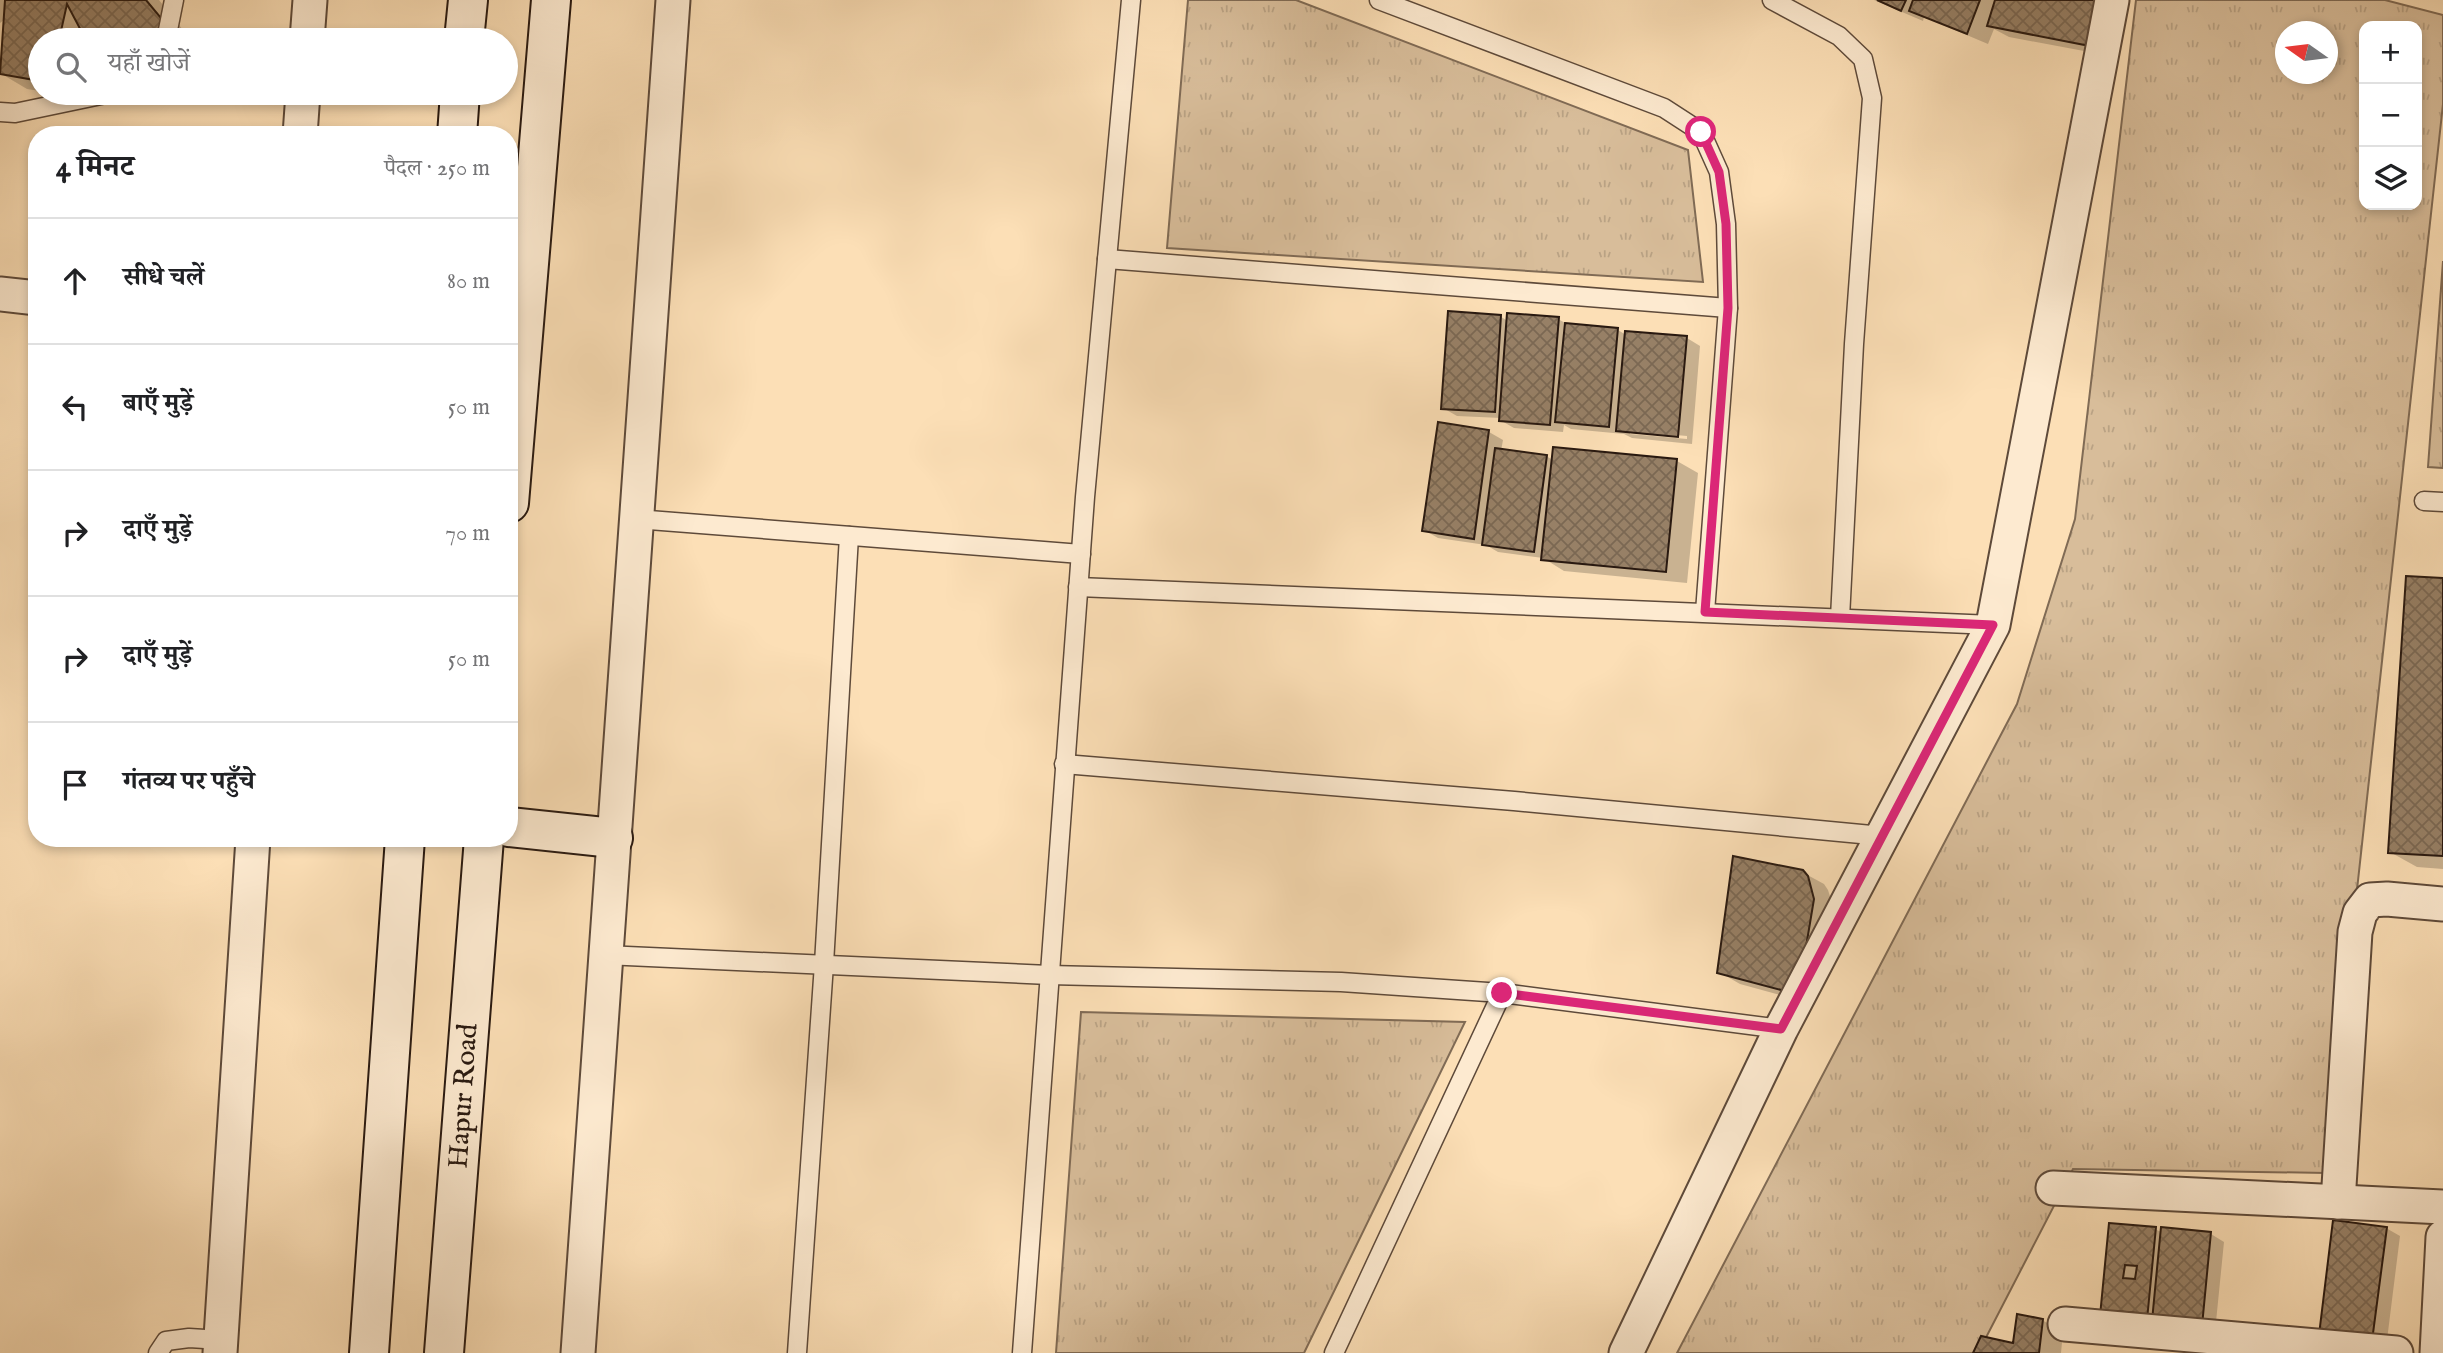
<!DOCTYPE html>
<html lang="hi">
<meta charset="utf-8">
<style>
:root{--surface:#fff;--page:#f6f6f6;--text:#202124;--muted:#757577;--line:#e0e0e0}
body{margin:0;font-family:"IM FELL English","Noto Serif Devanagari",serif;background:var(--page);color:var(--text)}
.controls{position:absolute;right:21px;top:21px;display:grid;overflow:hidden;border-radius:14px;box-shadow:0 4px 10px #0003}
.controls button{width:63px;height:63px;display:grid;place-items:center;padding:0;border:0;border-bottom:2px solid var(--line);background:var(--surface);color:var(--text);font:35px sans-serif}
.compass{position:absolute;left:2275px;top:21px;width:63px;height:63px;border-radius:50%;background:var(--surface);box-shadow:0 4px 10px #0003;rotate:284deg}
.stop{position:absolute;width:21px;height:21px;margin:-16px;border:5px solid #db2777;border-radius:50%;background:#fff}
.stop.end{background:#db2777;border-color:#fff;box-shadow:0 2px 7px #0008}
.list{margin:0;padding:0;list-style:none}
h2{display:flex;justify-content:space-between;align-items:center;height:91px;margin:0;padding:0 28px;font-size:30px}
h2 small{font-size:23px;font-weight:400;color:var(--muted)}
.list li{display:grid;grid-template-columns:46px 1fr auto;gap:21px;align-items:center;box-sizing:border-box;height:126px;padding:0 28px;border-top:2px solid var(--line)}
.list b{display:block;font-size:26px;white-space:nowrap}
.list em{font-size:23px;font-style:normal;color:var(--muted)}
.icon{flex:none;width:38px;height:38px;fill:none;stroke:currentColor;stroke-width:2;stroke-linecap:round;stroke-linejoin:round}
.map{position:relative;flex:none;width:2443px;height:1353px;overflow:hidden}
.search{position:absolute;background:var(--surface);box-shadow:0 4px 10px #0003;left:28px;top:28px;width:490px;height:77px;display:flex;align-items:center;gap:18px;box-sizing:border-box;padding:0 24px;border-radius:38px;color:var(--muted);font-size:26px}
.panel{position:absolute;background:var(--surface);box-shadow:0 4px 10px #0003;left:28px;top:126px;width:490px;height:721px;border-radius:28px}
.map>svg:first-child{display:block}
.park{fill:url(#park-tufts);stroke:#806b55;stroke-width:2;fill-rule:evenodd}
.shadow{fill:#0003;fill-rule:evenodd}
.building{fill:url(#building-cross-hatch);stroke:#291910;stroke-width:2;fill-rule:evenodd}
.lines{fill:none;stroke-linecap:round;stroke-linejoin:round}
.service-casing{stroke:#5e4a3a;stroke-width:21}
.minor-casing{stroke:#5e4a3a;stroke-width:37}
.secondary-casing{stroke:#291910;stroke-width:42}
.service{stroke:#fdead0;stroke-width:18}
.minor{stroke:#fdead0;stroke-width:33}
.secondary{stroke:#fdead0;stroke-width:38}
.route{stroke:#db2777;stroke-width:9}
.labels{text-anchor:middle;dominant-baseline:central;stroke-width:5;stroke-linejoin:round;paint-order:stroke}
.street-label{font-size:28px;fill:#291910;stroke:#fdead0}
</style>
<div class="map">
<svg width="2443" height="1353" viewBox="0 0 2443 1353">
<defs>
<pattern id="park-tufts" width="24" height="20" patternUnits="userSpaceOnUse" patternTransform="scale(1.75)"><rect width="24" height="20" fill="#d8bd9a"/><path d="M3 7l-1-3M5 7V3M7 7l1-3M15 17l-1-3M17 17v-4M19 17l1-3" fill="none" stroke="#b9a284"/></pattern>
<pattern id="building-cross-hatch" width="8" height="8" patternUnits="userSpaceOnUse" patternTransform="scale(1.75)"><rect width="8" height="8" fill="#978066"/><path d="M0 0l8 8M0 8l8-8" fill="none" stroke="#7b6853"/></pattern>
</defs>
<rect width="100%" height="100%" fill="#fcdfb6"/>
<filter id="stains"><feTurbulence type="fractalNoise" baseFrequency=".00286" numOctaves="4"/><feColorMatrix values="0 0 0 0 .2 0 0 0 0 .09 0 0 0 0 .02 0 0 0 .5 -.17"/></filter>
<radialGradient id="worn" r=".72"><stop offset=".6" stop-color="#630" stop-opacity="0"/><stop offset="1" stop-color="#630" stop-opacity=".3"/></radialGradient>
<g class="park">
<polygon points="1188,0 1296,0 1688,150 1703,282 1167,248"/>
<path d="M 2136,0 L 2385,0 L 2443,15 L 2443,104 L 2326,1173 L 2073,1169 L 1978,1353 L 1677,1353 L 2017,704 L 2075,519 ZM 2364,26 L 2417,26 L 2417,205 L 2364,205 ZM 2286,32 L 2328,32 L 2328,74 L 2286,74 Z"/>
<polygon points="2443,261 2443,468 2428,467"/>
<polygon points="1081,1012 1465,1022 1304,1353 1056,1353"/>
</g>
<g class="shadow">
<polygon points="0,0 159,0 191,40 40,40 40,91 27,89 0,73 5,19 0,23"/>
<polygon points="1874,0 2128,0 2116,57 2009,37 1994,29 1988,44 1924,17 1923,21"/>
<path d="M 1501,317 L 1508,321 L 1558,319 L 1569,325 L 1618,330 L 1626,335 L 1687,338 L 1700,346 L 1692,444 L 1632,438 L 1624,434 L 1571,429 L 1564,425 L 1563,432 L 1514,428 L 1500,420 L 1501,418 L 1457,416 L 1443,408 ZM 1630,431 L 1687,436 L 1687,439 L 1630,434 Z"/>
<polygon points="1439,424 1489,432 1503,440 1501,451 1546,456 1553,460 1554,449 1677,461 1698,473 1687,583 1564,571 1543,558 1498,552 1486,545 1438,538 1424,530"/>
<polygon points="2443,580 2443,869 2417,867 2390,852"/>
<polygon points="1802,872 1824,884 1828,890 1835,912 1806,1002 1740,984 1719,972"/>
<polygon points="2110,1225 2155,1229 2163,1233 2211,1234 2224,1242 2215,1332 2115,1323"/>
<polygon points="2386,1228 2400,1236 2386,1348 2335,1342"/>
<polygon points="2042,1320 2063,1332 2061,1353 1975,1353 2015,1345"/>
</g>
<g class="building">
<polygon points="5,0 146,0 166,24 146,40 86,40 67,4 59,40 40,40 40,81 0,74"/>
<polygon points="1877,0 1906,0 1901,11"/>
<polygon points="1913,0 1980,0 1967,34 1909,11"/>
<polygon points="1995,0 2105,0 2095,47 1987,26"/>
<polygon points="1448,311 1501,315 1495,412 1441,409"/>
<polygon points="1507,313 1559,317 1550,425 1499,421"/>
<polygon points="1565,323 1618,328 1609,427 1555,422"/>
<polygon points="1625,331 1687,336 1678,437 1616,431"/>
<polygon points="1438,422 1489,430 1474,539 1422,531"/>
<polygon points="1553,447 1677,459 1666,572 1541,560"/>
<polygon points="1495,448 1547,455 1534,552 1482,545"/>
<polygon points="2406,576 2443,578 2443,856 2388,853"/>
<polygon points="1733,856 1803,870 1808,876 1814,899 1803,965 1785,991 1717,973"/>
<polygon points="2333,1220 2387,1227 2372,1341 2319,1335"/>
<path d="M 2109,1223 L 2156,1227 L 2147,1320 L 2137,1319 L 2137,1313 L 2115,1311 L 2114,1317 L 2100,1316 ZM 2125,1265 L 2137,1266 L 2135,1279 L 2123,1278 Z"/>
<polygon points="2161,1227 2211,1232 2202,1326 2152,1321"/>
<polygon points="2017,1314 2043,1319 2039,1353 1973,1353 1981,1336 2013,1343"/>
</g>
<g class="lines">
<g class="service-casing">
<g id="service">
<polyline points="1379,0 1664,108 1701,132 1719,172 1726,224 1728,308 1705,612"/>
<polyline points="1772,0 1839,36 1863,59 1872,98 1854,344 1840,618"/>
<polyline points="166,40 174,0"/>
<polyline points="0,112 15,113 101,95 104,93"/>
<polyline points="1107,259 1728,308"/>
<polyline points="2424,501 2443,502"/>
<polyline points="636,519 1081,554"/>
<polyline points="1078,587 1993,625"/>
<polyline points="1064,764 1514,801 1882,836"/>
<polyline points="605,955 1049,975 1341,982 1502,993 1781,1029"/>
<polyline points="158,1353 166,1341 189,1338 221,1340"/>
<polyline points="797,1353 824,964 849,536"/>
<polyline points="1022,1353 1085,497 1131,0"/>
<polyline points="1334,1353 1502,993"/>
</g>
</g>
<g class="minor-casing">
<g id="minor">
<polyline points="307,40 310,0"/>
<polyline points="300,135 303,93"/>
<polyline points="0,294 37,298"/>
<polyline points="2053,1188 2443,1207"/>
<polyline points="2338,1202 2355,932 2360,913 2370,900 2387,899 2443,904"/>
<polyline points="2065,1324 2396,1353"/>
<polyline points="220,1353 253,838"/>
<polyline points="578,1353 673,0"/>
<polyline points="1626,1353 1781,1029 1993,625 2112,0"/>
<polyline points="2437,1353 2443,1237"/>
</g>
</g>
<g class="secondary-casing">
<g id="secondary">
<polyline points="464,40 468,0"/>
<polyline points="457,135 460,93"/>
<polyline points="509,503 551,0"/>
<polyline points="509,827 613,838"/>
<polyline points="369,1353 405,838"/>
<polyline points="444,1353 484,838"/>
</g>
</g>
<use href="#service" class="service"/>
<use href="#minor" class="minor"/>
<use href="#secondary" class="secondary"/>
</g>
<g class="lines">
<polyline class="route" points="1502,993 1781,1029 1993,625 1705,612 1728,308 1726,224 1719,172 1701,132"/>
</g>
<g class="labels">
<g class="street-label">
<text transform="translate(464 1096) rotate(-86)">Hapur Road</text>
</g>
</g>
<rect width="100%" height="100%" filter="url(#stains)"/>
<rect width="100%" height="100%" fill="url(#worn)"/>
</svg>
<div class="controls">
<button>+</button>
<button>−</button>
<button><svg class="icon" aria-label="layers" viewBox="0 0 24 24"><path d="M12 4l9 5-9 5-9-5zM3 14l9 5 9-5"/></svg></button>
</div>
<svg class="compass" viewBox="-18 -18 36 36"><path d="M0-13l5 13h-10z" fill="#e53935"/><path d="M0 13l5-13h-10z" fill="#757577"/></svg>
<div class="stop" style="left:1701px;top:132px"></div>
<div class="stop end" style="left:1502px;top:993px"></div>
<div class="search"><svg class="icon" aria-label="search" viewBox="0 0 24 24"><circle cx="10" cy="10" r="6"/><path d="M15 15l6 6"/></svg>यहाँ खोजें</div>
<section class="panel">
<h2>4 मिनट<small>पैदल · 250 m</small></h2>
<ul class="list">
<li><svg class="icon" aria-label="ahead" viewBox="0 0 24 24"><path d="M12 20V5M6 11l6-6 6 6"/></svg><div><b>सीधे चलें</b></div><em>80 m</em></li>
<li><svg class="icon" aria-label="left" viewBox="0 0 24 24"><path d="M17 20v-9H6M10 6l-5 5 5 5"/></svg><div><b>बाएँ मुड़ें</b></div><em>50 m</em></li>
<li><svg class="icon" aria-label="right" viewBox="0 0 24 24"><path d="M7 20v-9h11M14 6l5 5-5 5"/></svg><div><b>दाएँ मुड़ें</b></div><em>70 m</em></li>
<li><svg class="icon" aria-label="right" viewBox="0 0 24 24"><path d="M7 20v-9h11M14 6l5 5-5 5"/></svg><div><b>दाएँ मुड़ें</b></div><em>50 m</em></li>
<li><svg class="icon" aria-label="arrive" viewBox="0 0 24 24"><path d="M6 21V4h12l-3 4 3 4H6"/></svg><div><b>गंतव्य पर पहुँचे</b></div></li>
</ul>
</section>
</div>
